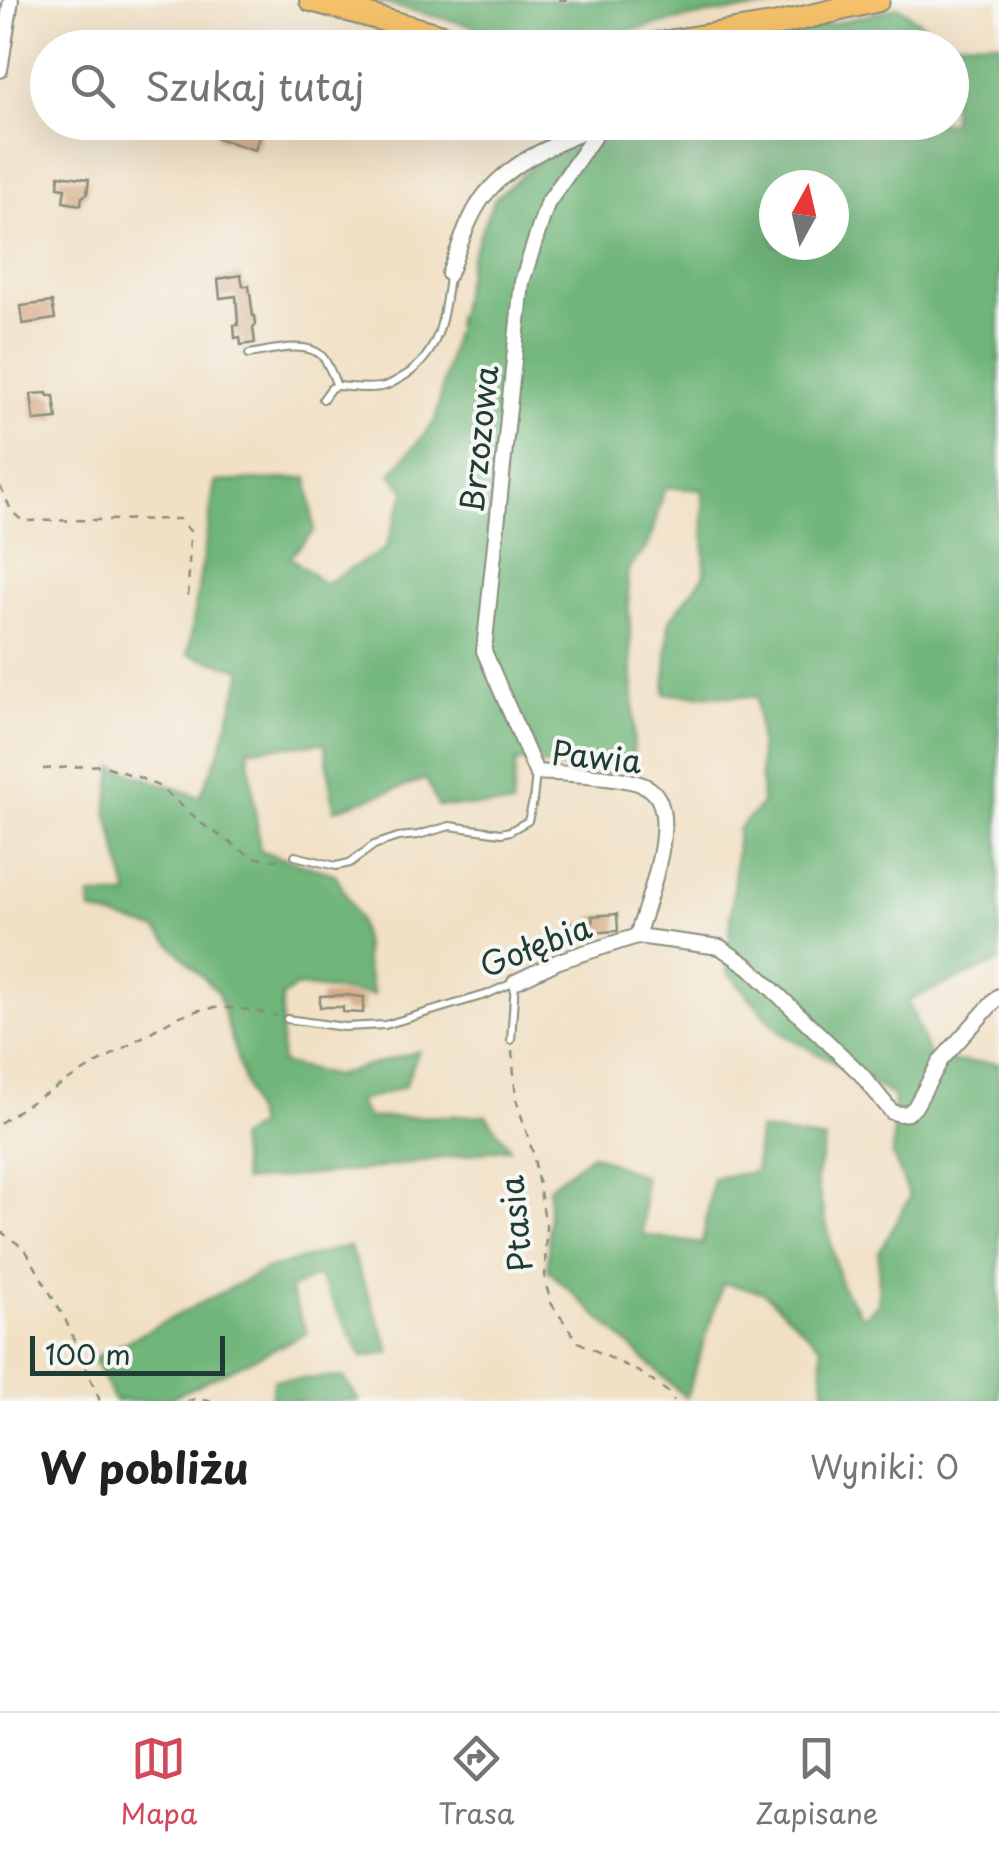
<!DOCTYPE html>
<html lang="pl">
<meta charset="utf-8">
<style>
:root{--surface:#fff;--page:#f6f6f6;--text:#202124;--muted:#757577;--line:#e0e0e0;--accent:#d1495b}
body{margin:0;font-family:"Playpen Sans",sans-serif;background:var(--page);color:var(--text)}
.compass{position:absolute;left:759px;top:170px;width:90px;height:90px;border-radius:50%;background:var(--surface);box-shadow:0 10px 40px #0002;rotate:8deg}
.scale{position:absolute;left:30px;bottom:25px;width:195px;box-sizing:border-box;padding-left:10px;border:5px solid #1f3d34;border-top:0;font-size:28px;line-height:35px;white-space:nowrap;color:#1f3d34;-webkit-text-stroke:8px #f6f6f2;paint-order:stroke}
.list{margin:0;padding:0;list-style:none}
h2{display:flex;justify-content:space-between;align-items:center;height:130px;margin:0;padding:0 40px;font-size:42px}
h2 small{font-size:32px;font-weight:400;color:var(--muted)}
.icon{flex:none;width:55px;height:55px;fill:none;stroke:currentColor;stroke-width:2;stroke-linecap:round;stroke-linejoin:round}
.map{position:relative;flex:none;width:999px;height:1401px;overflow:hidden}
.search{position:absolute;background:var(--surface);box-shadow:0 10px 40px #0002;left:30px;right:30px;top:30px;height:110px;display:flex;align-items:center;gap:25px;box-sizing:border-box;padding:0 35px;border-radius:55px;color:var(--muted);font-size:38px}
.sheet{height:310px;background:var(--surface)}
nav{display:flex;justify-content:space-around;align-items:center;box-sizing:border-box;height:140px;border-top:2px solid var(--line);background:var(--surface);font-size:28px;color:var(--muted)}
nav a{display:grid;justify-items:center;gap:5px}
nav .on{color:var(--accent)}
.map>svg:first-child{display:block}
.forest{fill:#6fb579;stroke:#477956;stroke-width:2.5;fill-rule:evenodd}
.building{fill:#d7aa85}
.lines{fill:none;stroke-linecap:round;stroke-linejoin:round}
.service-casing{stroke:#888e7c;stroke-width:10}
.minor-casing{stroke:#888e7c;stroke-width:18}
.primary-casing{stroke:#888e7c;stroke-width:26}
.path{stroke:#888e7c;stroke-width:2.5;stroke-dasharray:8 8;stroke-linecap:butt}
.service{stroke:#fff;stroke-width:6}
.minor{stroke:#fff;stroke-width:14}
.primary{stroke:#f6c16b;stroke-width:22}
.labels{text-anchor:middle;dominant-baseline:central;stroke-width:8;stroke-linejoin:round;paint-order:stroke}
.street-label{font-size:32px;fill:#1f3d34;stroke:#f6f6f2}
</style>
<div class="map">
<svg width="999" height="1401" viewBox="0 0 999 1401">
<rect width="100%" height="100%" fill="#f6f6f2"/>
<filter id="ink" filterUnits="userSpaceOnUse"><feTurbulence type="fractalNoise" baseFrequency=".01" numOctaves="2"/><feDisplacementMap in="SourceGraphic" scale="20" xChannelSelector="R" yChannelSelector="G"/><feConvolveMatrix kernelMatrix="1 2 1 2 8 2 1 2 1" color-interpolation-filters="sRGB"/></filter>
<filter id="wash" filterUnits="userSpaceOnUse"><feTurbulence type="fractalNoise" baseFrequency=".0048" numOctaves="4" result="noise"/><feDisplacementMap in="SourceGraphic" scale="40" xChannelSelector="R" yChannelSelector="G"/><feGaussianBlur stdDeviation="2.25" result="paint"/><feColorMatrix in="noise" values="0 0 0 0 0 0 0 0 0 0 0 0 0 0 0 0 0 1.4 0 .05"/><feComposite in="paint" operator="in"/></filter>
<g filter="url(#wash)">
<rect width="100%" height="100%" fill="#f1e0c4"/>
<g class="forest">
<polygon points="370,0 554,0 560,3 568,0 815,0 793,5 709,14 587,39 545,44"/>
<path d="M 899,7 L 946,41 L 999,42 L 999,962 L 908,1000 L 931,1061 L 999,1063 L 999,1401 L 825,1401 L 821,1346 L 763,1292 L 723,1283 L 686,1398 L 548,1270 L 549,1187 L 592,1154 L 644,1177 L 643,1235 L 702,1244 L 713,1178 L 755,1172 L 759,1130 L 825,1140 L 816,1180 L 841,1286 L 863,1317 L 878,1304 L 879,1252 L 910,1197 L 893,1156 L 894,1096 L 781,1033 L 727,971 L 738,829 L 762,804 L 757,697 L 665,694 L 669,621 L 705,575 L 703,490 L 665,487 L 649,544 L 627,572 L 634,713 L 633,754 L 607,774 L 516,761 L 512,806 L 438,806 L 426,779 L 334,810 L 325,743 L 248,749 L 260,851 L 335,874 L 358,918 L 364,946 L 365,964 L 374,995 L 297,986 L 282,997 L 281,1063 L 334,1076 L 419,1051 L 404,1087 L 357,1102 L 368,1118 L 486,1115 L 510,1148 L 357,1171 L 243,1181 L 238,1139 L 257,1126 L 218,993 L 156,929 L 91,911 L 90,896 L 129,896 L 107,810 L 114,767 L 200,797 L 220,750 L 243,670 L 188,654 L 215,482 L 308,478 L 314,531 L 290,557 L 324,584 L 385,549 L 406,491 L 391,474 L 435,421 L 470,260 L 494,199 L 546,154 L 592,131 L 611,134 L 631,123 L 952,122 L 952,48 L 759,47 L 778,37 ZM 774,185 L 834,185 L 834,245 L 774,245 Z"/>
<polygon points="349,1246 391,1352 363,1357 318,1275 289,1290 307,1333 164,1401 114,1401 94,1358 267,1269"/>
<polygon points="343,1377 359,1401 271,1401 274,1380"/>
</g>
<g id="blocks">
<g class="building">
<polygon points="221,122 253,125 251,130 261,133 255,150 216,138"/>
<polygon points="59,175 89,179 87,194 82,197 81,205 63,202 65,188 58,187"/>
<polygon points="241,275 243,286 249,286 253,316 255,316 256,325 253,328 255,343 241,345 240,337 235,338 234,325 238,325 236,296 220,298 218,279"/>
<polygon points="52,302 55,319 23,324 21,306"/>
<polygon points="47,393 48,396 54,396 57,419 34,421 31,394"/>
<polygon points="617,914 618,931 570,934 570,924 593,922 592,916"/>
<polygon points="344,995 364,997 363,1013 343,1012 343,1007 320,1007 320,996"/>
</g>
</g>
</g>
<g filter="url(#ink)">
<use href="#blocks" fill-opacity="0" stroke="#888e7c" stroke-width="2.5"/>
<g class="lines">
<g class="service-casing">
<g id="service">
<path d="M 249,354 C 269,351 306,340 322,356 C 329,364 333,377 337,386"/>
<path d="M 337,386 C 352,387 371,390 385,386 C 392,384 400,378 406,375 C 441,352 444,315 449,277"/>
<polyline points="323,399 331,388 337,386"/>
<polyline points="295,856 336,866 350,863 374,845 398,837 418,835 450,826 501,833 510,831 528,821 533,801 536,773"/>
<polyline points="287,1019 344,1027 385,1025 485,995 515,982 511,1040"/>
</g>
</g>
<g class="minor-casing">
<g id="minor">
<polyline points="733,48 739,44 752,28"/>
<polyline points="0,70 11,0"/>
<path d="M 604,122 L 547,204 L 522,282 L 484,651 L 536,772 C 561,774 633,775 650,789 C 683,813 646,905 637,936"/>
<path d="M 449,274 C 460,246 469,212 489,190 C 519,156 563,142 603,123"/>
<polyline points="515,982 559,961 637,936 720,947 749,967 861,1074 892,1112 900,1114 908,1113 915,1107 941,1060 999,996"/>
</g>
</g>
<g class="primary-casing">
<g id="primary">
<polyline points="311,0 486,48"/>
<polyline points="631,48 778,24 878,0"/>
</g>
</g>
<g class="path">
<polyline points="559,0 571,0"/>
<polyline points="0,486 12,512 23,521 179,519 190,531 188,601"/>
<polyline points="43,769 102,765 138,777 160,787 205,826 252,857 273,860 288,858"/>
<polyline points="512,1051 516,1099 533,1153 546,1225 545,1281 551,1303 578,1342 641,1373 668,1392 674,1401"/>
<path d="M 0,1123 L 26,1105 L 173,1019 C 211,1002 237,1007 277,1016"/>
<polyline points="0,1231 25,1249 66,1321 100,1401"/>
<polyline points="187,1401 196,1399 211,1401"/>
</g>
<use href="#service" class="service"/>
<use href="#minor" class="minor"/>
<use href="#primary" class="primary"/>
</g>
</g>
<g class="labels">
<g class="street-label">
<text transform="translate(478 439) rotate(-84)">Brzozowa</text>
<text transform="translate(597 756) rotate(6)">Pawia</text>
<text transform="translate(535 945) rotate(-21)">Gołębia</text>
<text transform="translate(515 1224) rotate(-96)">Ptasia</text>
</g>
</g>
</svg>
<svg class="compass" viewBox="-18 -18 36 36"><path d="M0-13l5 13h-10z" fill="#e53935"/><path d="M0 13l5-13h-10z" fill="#757577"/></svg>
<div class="scale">100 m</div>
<div class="search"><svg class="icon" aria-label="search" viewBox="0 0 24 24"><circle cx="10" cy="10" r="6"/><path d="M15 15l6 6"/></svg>Szukaj tutaj</div>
</div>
<section class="sheet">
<h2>W pobliżu<small>Wyniki: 0</small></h2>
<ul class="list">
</ul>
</section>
<nav>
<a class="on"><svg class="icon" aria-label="map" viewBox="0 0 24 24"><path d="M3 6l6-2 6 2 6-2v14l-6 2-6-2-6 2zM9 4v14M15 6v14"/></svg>Mapa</a>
<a><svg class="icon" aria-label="directions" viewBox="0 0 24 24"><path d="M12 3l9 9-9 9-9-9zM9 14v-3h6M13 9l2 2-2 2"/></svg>Trasa</a>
<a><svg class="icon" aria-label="saved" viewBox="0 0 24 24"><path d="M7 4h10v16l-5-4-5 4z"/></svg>Zapisane</a>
</nav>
